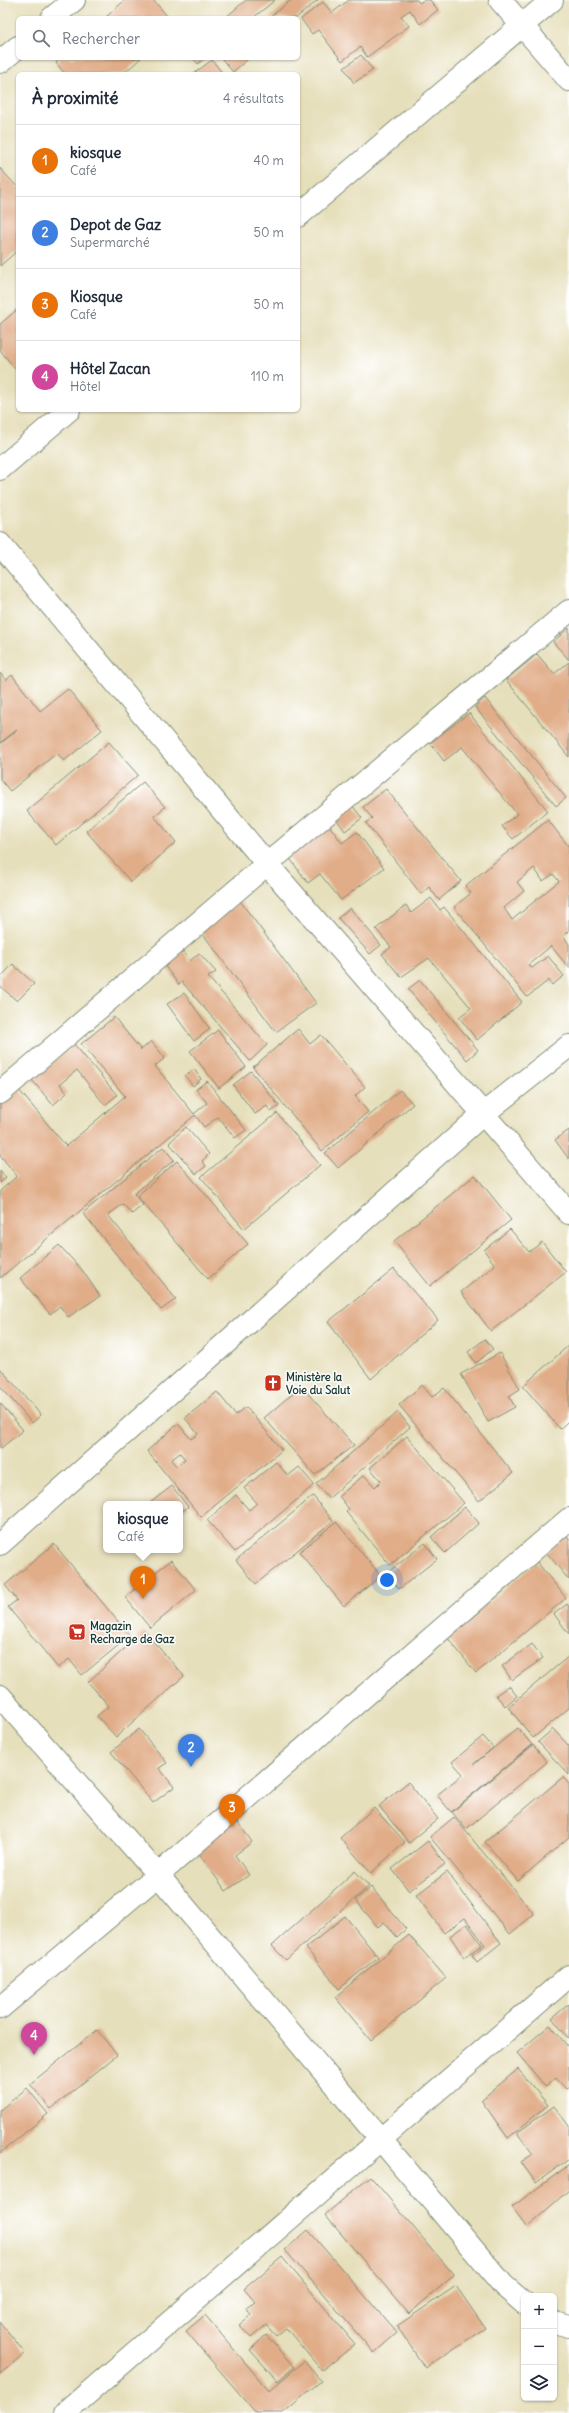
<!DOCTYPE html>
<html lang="fr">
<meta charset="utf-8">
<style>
:root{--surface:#fff;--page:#f2f2f3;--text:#1f2937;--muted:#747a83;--line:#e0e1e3;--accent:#c8321e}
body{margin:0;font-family:Delius,sans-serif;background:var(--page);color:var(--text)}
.controls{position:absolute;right:12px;bottom:12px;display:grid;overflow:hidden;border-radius:6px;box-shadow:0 1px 3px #0004}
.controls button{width:36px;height:36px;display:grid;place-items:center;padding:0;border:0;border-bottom:1px solid var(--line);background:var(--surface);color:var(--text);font:20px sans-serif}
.you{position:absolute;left:387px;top:1580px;width:14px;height:14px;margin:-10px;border:3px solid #fff;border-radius:50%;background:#1a73e8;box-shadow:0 0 0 6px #1a73e833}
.badge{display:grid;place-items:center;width:26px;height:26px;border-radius:50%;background:var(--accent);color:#fff;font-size:13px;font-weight:700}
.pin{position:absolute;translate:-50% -33px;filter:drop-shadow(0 1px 2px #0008)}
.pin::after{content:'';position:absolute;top:21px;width:14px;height:12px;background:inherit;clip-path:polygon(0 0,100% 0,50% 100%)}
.popup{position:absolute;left:103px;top:1501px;width:80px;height:52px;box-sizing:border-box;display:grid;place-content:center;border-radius:6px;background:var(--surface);filter:drop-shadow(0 1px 3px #0005);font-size:13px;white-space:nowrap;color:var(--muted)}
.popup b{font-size:15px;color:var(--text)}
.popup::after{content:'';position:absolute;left:50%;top:100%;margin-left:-8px;border:8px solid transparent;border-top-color:var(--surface)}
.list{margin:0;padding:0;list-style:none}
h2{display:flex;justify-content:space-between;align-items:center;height:52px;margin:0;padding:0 16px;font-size:17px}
h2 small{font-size:13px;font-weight:400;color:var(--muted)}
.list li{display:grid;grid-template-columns:26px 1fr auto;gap:12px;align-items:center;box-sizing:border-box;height:72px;padding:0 16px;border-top:1px solid var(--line)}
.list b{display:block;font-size:15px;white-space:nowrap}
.list p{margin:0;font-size:13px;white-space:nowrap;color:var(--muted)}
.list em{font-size:13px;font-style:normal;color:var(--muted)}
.icon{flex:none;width:22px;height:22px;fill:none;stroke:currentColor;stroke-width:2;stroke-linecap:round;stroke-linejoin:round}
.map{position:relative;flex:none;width:569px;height:2413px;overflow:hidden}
.search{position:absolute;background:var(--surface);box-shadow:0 1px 3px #0004;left:16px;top:16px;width:284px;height:44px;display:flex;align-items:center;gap:10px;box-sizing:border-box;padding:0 14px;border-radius:6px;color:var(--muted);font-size:15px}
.panel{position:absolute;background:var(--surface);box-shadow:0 1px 3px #0004;left:16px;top:72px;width:284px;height:340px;border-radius:6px}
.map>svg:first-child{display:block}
.building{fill:#e1ad89;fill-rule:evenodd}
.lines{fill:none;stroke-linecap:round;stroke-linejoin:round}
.minor-casing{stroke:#828e78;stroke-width:24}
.minor{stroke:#fff;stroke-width:22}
.labels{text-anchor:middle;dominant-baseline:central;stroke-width:3;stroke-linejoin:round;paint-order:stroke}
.poi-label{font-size:11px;font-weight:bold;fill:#1f3d34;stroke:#fff;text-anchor:start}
</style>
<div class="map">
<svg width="569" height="2413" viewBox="0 0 569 2413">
<rect width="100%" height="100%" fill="#fff"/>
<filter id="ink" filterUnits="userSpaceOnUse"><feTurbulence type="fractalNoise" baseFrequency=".025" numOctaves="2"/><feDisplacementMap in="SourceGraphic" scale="8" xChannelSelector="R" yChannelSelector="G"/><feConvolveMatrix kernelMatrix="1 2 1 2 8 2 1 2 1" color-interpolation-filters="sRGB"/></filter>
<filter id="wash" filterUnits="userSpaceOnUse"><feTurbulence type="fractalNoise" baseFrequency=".012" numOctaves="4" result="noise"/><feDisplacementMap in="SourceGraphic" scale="16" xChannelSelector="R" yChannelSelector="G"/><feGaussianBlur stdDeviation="0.9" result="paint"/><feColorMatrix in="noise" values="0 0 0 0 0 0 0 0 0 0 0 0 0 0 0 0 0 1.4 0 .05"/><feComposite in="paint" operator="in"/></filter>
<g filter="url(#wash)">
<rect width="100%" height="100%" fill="#e6dfbb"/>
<g id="blocks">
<g class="building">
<polygon points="125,0 153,0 169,18 105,18"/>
<polygon points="246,0 275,0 253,18 225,18"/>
<polygon points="291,0 318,0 296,18 269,18"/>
<polygon points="349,0 417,0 419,3 424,0 430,0 438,10 420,24 410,10 401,16 409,26 367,57 360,47 342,61 318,30 312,34 301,19 323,2 332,13"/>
<polygon points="361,55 373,70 354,83 344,68"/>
<polygon points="61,58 141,58 123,74 65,74 56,63"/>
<polygon points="193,58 205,58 198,64"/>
<polygon points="221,58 249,58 233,72"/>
<polygon points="212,60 223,74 193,74"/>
<polygon points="0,168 18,188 18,250 0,266"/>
<polygon points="18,309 18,369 16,370 0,350 0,324"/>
<polygon points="569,628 569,660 553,642"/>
<polygon points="537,654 554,674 569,662 569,757 506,680"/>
<polygon points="0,673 6,680 12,675 40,711 68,689 102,730 64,761 57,753 10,791 0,779 0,744 17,730 0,743"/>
<polygon points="485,698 566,798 556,806 475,707"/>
<polygon points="469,713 548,811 513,839 502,826 517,814 462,747 444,761 430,743"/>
<polygon points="109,742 138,775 56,845 27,811"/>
<polygon points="143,782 165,807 154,816 176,842 131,882 86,831"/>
<polygon points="386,789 461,881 439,900 429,887 421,894 366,823 372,818 363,807"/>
<polygon points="351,804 362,818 345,831 335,817"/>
<path d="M 548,820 L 569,847 L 569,931 L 563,936 L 569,944 L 569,968 L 551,946 L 528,965 L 532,968 L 548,956 L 564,976 L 552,985 L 549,980 L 527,997 L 454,907 L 471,893 L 465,886 ZM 534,868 L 543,881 L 553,874 L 559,881 L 512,920 L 504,908 L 524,891 L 517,882 Z"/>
<polygon points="329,825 342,843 357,832 384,868 341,900 320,874 308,883 288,856"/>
<polygon points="431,898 440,910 444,907 522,1002 477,1040 459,1017 471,1008 429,958 401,977 382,954 391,947 376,929 406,905 411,913"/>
<polygon points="240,901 316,1003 276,1032 200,930"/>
<polygon points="350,908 381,945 370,954 338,918"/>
<polygon points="183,951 190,961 199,953 216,972 208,977 267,1045 250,1061 182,982 179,985 164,965"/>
<polygon points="13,964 34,984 17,1001 0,986 0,978"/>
<polygon points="420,980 478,1050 467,1060 408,989"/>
<polygon points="184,993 210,1029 194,1041 167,1004"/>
<polygon points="114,1017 141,1050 151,1041 165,1058 155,1066 194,1114 207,1103 196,1089 207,1081 246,1130 235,1138 218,1117 204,1127 195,1115 0,1278 0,1191 17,1176 0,1155 0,1104 18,1089 66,1146 125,1096 81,1044"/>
<polygon points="298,1029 310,1044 321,1035 365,1087 355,1096 368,1112 322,1151 253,1067"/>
<polygon points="218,1030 246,1067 219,1088 190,1051"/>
<polygon points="74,1044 117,1095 105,1105 77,1070 60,1084 67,1093 53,1105 32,1080"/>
<polygon points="194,1069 201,1079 193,1086 185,1076"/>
<polygon points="251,1071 279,1106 271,1112 267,1106 255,1114 233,1085"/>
<polygon points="400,1090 413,1104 338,1168 325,1153"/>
<polygon points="277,1113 320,1165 244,1229 201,1177"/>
<polygon points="186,1127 209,1154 202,1161 206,1166 196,1174 169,1143"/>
<polygon points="569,1130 569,1159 555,1140"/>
<polygon points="163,1147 174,1160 134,1194 143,1205 132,1214 123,1204 108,1215 176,1299 161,1310 83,1213"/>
<polygon points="177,1161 248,1244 208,1279 137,1196"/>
<polygon points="0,1170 6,1178 0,1183"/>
<polygon points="475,1175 511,1220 430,1286 394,1241"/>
<polygon points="510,1229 529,1252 542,1242 566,1272 491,1331 461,1292 495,1265 484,1250"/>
<polygon points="59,1245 82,1270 100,1296 68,1317 60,1306 50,1314 20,1278"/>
<polygon points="394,1269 438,1320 371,1379 328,1322"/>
<polygon points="485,1339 493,1349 476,1363 468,1352"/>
<polygon points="569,1345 569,1420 560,1429 523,1386"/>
<polygon points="500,1353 520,1389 509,1396 515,1407 488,1422 461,1374"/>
<polygon points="0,1368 41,1415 32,1423 0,1386"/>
<polygon points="422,1385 432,1397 444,1388 513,1473 479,1501 399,1405"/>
<polygon points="301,1386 354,1445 315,1475 264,1418"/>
<path d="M 217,1392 L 236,1415 L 246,1407 L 282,1450 L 201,1517 L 147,1451 L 178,1424 L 191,1439 L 198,1434 L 185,1418 ZM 180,1453 L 185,1459 L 177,1467 L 171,1460 Z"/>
<polygon points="0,1403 23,1430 0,1449"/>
<polygon points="398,1412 410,1427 329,1498 316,1484"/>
<polygon points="407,1436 464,1503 390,1565 346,1512 349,1509 339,1496 364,1475 375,1487 381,1481 370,1468"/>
<polygon points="276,1462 288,1476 299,1467 314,1485 235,1552 207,1520 236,1495 249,1510 257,1503 244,1488"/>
<polygon points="172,1486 188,1507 180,1513 180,1504 150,1503"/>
<polygon points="313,1496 333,1521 256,1584 236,1560"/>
<polygon points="465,1507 479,1523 445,1553 431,1537"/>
<polygon points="336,1522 381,1576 344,1606 299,1552"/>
<polygon points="567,1536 569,1538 569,1580 547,1553"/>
<polygon points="425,1543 437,1559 399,1589 387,1573"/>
<polygon points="54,1544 130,1636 82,1675 69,1659 58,1668 8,1607 17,1600 5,1585"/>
<polygon points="171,1560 196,1590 150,1628 125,1597"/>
<polygon points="537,1562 566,1598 476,1673 447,1637"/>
<polygon points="567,1604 569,1607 569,1634 554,1614"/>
<polygon points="144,1631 184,1676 116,1737 97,1716 109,1706 88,1682"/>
<polygon points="532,1644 543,1658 512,1680 502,1666"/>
<polygon points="569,1656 569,1708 533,1738 508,1707"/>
<polygon points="509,1686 517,1696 505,1706 496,1695"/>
<polygon points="518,1728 532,1745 451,1812 437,1795 463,1774 452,1762 483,1736 493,1748 474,1764"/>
<polygon points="139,1729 167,1763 159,1768 174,1787 153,1803 111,1752"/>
<polygon points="553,1729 569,1746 569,1775 538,1742"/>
<polygon points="533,1745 547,1762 466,1829 452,1812"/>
<polygon points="563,1777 569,1784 569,1837 518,1881 485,1842"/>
<polygon points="408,1782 438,1819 409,1843 379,1806"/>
<polygon points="374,1808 405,1842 371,1873 340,1838"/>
<polygon points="234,1817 252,1842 235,1855 249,1875 226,1891 193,1846"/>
<polygon points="454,1817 534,1914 510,1934 430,1837"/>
<polygon points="428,1841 445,1864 409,1891 392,1869"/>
<polygon points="355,1871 369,1886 286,1960 272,1946"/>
<polygon points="447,1872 501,1943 477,1962 472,1955 485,1945 465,1918 444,1933 416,1895"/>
<polygon points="371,1887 406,1929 397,1937 384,1922 378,1927 355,1900"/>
<polygon points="345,1916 378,1957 339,1989 306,1948"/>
<polygon points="467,1924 482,1945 464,1957 450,1936"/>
<polygon points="409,1935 446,1978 371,2041 335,1997"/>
<polygon points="569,2004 569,2039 552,2018"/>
<polygon points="550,2025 569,2048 569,2087 566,2089 556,2078 546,2087 517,2053"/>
<polygon points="97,2030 117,2055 51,2109 30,2084"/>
<polygon points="518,2069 548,2105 508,2138 481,2100"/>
<polygon points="27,2088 48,2114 0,2153 0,2110"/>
<polygon points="554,2106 569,2126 569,2159 536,2183 521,2162 533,2154 517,2133"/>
<polygon points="569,2165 569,2190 527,2227 512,2207"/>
<polygon points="370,2176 454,2275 409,2314 325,2215"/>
<polygon points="308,2230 397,2333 374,2353 285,2250"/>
<polygon points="282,2257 355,2344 322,2371 286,2328 276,2336 266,2325 251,2338 239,2325 251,2315 246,2308 255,2302 244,2289"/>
<polygon points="456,2286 485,2328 425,2368 397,2326"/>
<polygon points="205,2315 269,2391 304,2361 321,2381 283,2413 256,2413 186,2331"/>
<polygon points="0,2322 25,2353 0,2374"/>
<polygon points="266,2335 294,2367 278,2381 250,2350"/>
</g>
</g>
</g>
<g filter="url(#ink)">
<use href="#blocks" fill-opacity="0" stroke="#828e78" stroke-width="1"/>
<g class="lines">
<g class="minor-casing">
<g id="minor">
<polyline points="500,0 569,80"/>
<polyline points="52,18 74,0"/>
<polyline points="0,62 18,47"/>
<polyline points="298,216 552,0"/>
<polyline points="0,469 69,410"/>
<polyline points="0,544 267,864 569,1213"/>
<polyline points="0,1093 267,864 569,611"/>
<polyline points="0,1544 483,1114 569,1046"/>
<polyline points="0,1696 158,1875 504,2286 524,2303"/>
<polyline points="0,2008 158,1875 569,1519"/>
<polyline points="554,2322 569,2326"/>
<polyline points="65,2413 569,1976"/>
</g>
</g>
<use href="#minor" class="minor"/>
</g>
</g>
<defs>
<g id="church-square" transform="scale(0.9)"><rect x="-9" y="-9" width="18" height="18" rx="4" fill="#c8321e" stroke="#fff"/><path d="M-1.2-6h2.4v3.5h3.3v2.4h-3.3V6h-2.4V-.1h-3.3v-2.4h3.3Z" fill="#fff"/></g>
<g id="supermarket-square" transform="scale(0.9)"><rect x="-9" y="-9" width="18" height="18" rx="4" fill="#c8321e" stroke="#fff"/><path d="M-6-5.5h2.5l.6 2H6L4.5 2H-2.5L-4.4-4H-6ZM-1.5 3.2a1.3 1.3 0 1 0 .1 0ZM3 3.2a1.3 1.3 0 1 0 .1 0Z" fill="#fff"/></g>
</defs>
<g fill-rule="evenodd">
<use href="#church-square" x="273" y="1383"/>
<use href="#supermarket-square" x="77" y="1632"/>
</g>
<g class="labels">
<g class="poi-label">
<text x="286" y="1377">Ministère la<tspan x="286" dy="13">Voie du Salut</tspan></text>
<text x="90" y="1626">Magazin<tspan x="90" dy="13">Recharge de Gaz</tspan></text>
</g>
</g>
</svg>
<div class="controls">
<button>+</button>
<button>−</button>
<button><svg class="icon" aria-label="layers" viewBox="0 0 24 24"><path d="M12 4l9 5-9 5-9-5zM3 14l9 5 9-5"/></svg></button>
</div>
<div class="you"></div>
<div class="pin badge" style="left:143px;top:1599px;background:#e8710a">1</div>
<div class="popup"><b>kiosque</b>Café</div>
<div class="pin badge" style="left:191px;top:1767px;background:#3f7fe0">2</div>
<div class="pin badge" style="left:232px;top:1827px;background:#e8710a">3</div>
<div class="pin badge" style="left:34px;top:2055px;background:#d1479c">4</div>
<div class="search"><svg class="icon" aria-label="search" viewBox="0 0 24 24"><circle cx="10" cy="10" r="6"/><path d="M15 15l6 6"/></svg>Rechercher</div>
<section class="panel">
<h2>À proximité<small>4 résultats</small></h2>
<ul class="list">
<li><span class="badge" style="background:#e8710a">1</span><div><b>kiosque</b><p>Café</p></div><em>40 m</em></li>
<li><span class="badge" style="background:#3f7fe0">2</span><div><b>Depot de Gaz</b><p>Supermarché</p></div><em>50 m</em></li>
<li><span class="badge" style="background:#e8710a">3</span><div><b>Kiosque</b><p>Café</p></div><em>50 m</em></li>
<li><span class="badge" style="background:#d1479c">4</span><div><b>Hôtel Zacan</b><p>Hôtel</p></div><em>110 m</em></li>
</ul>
</section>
</div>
